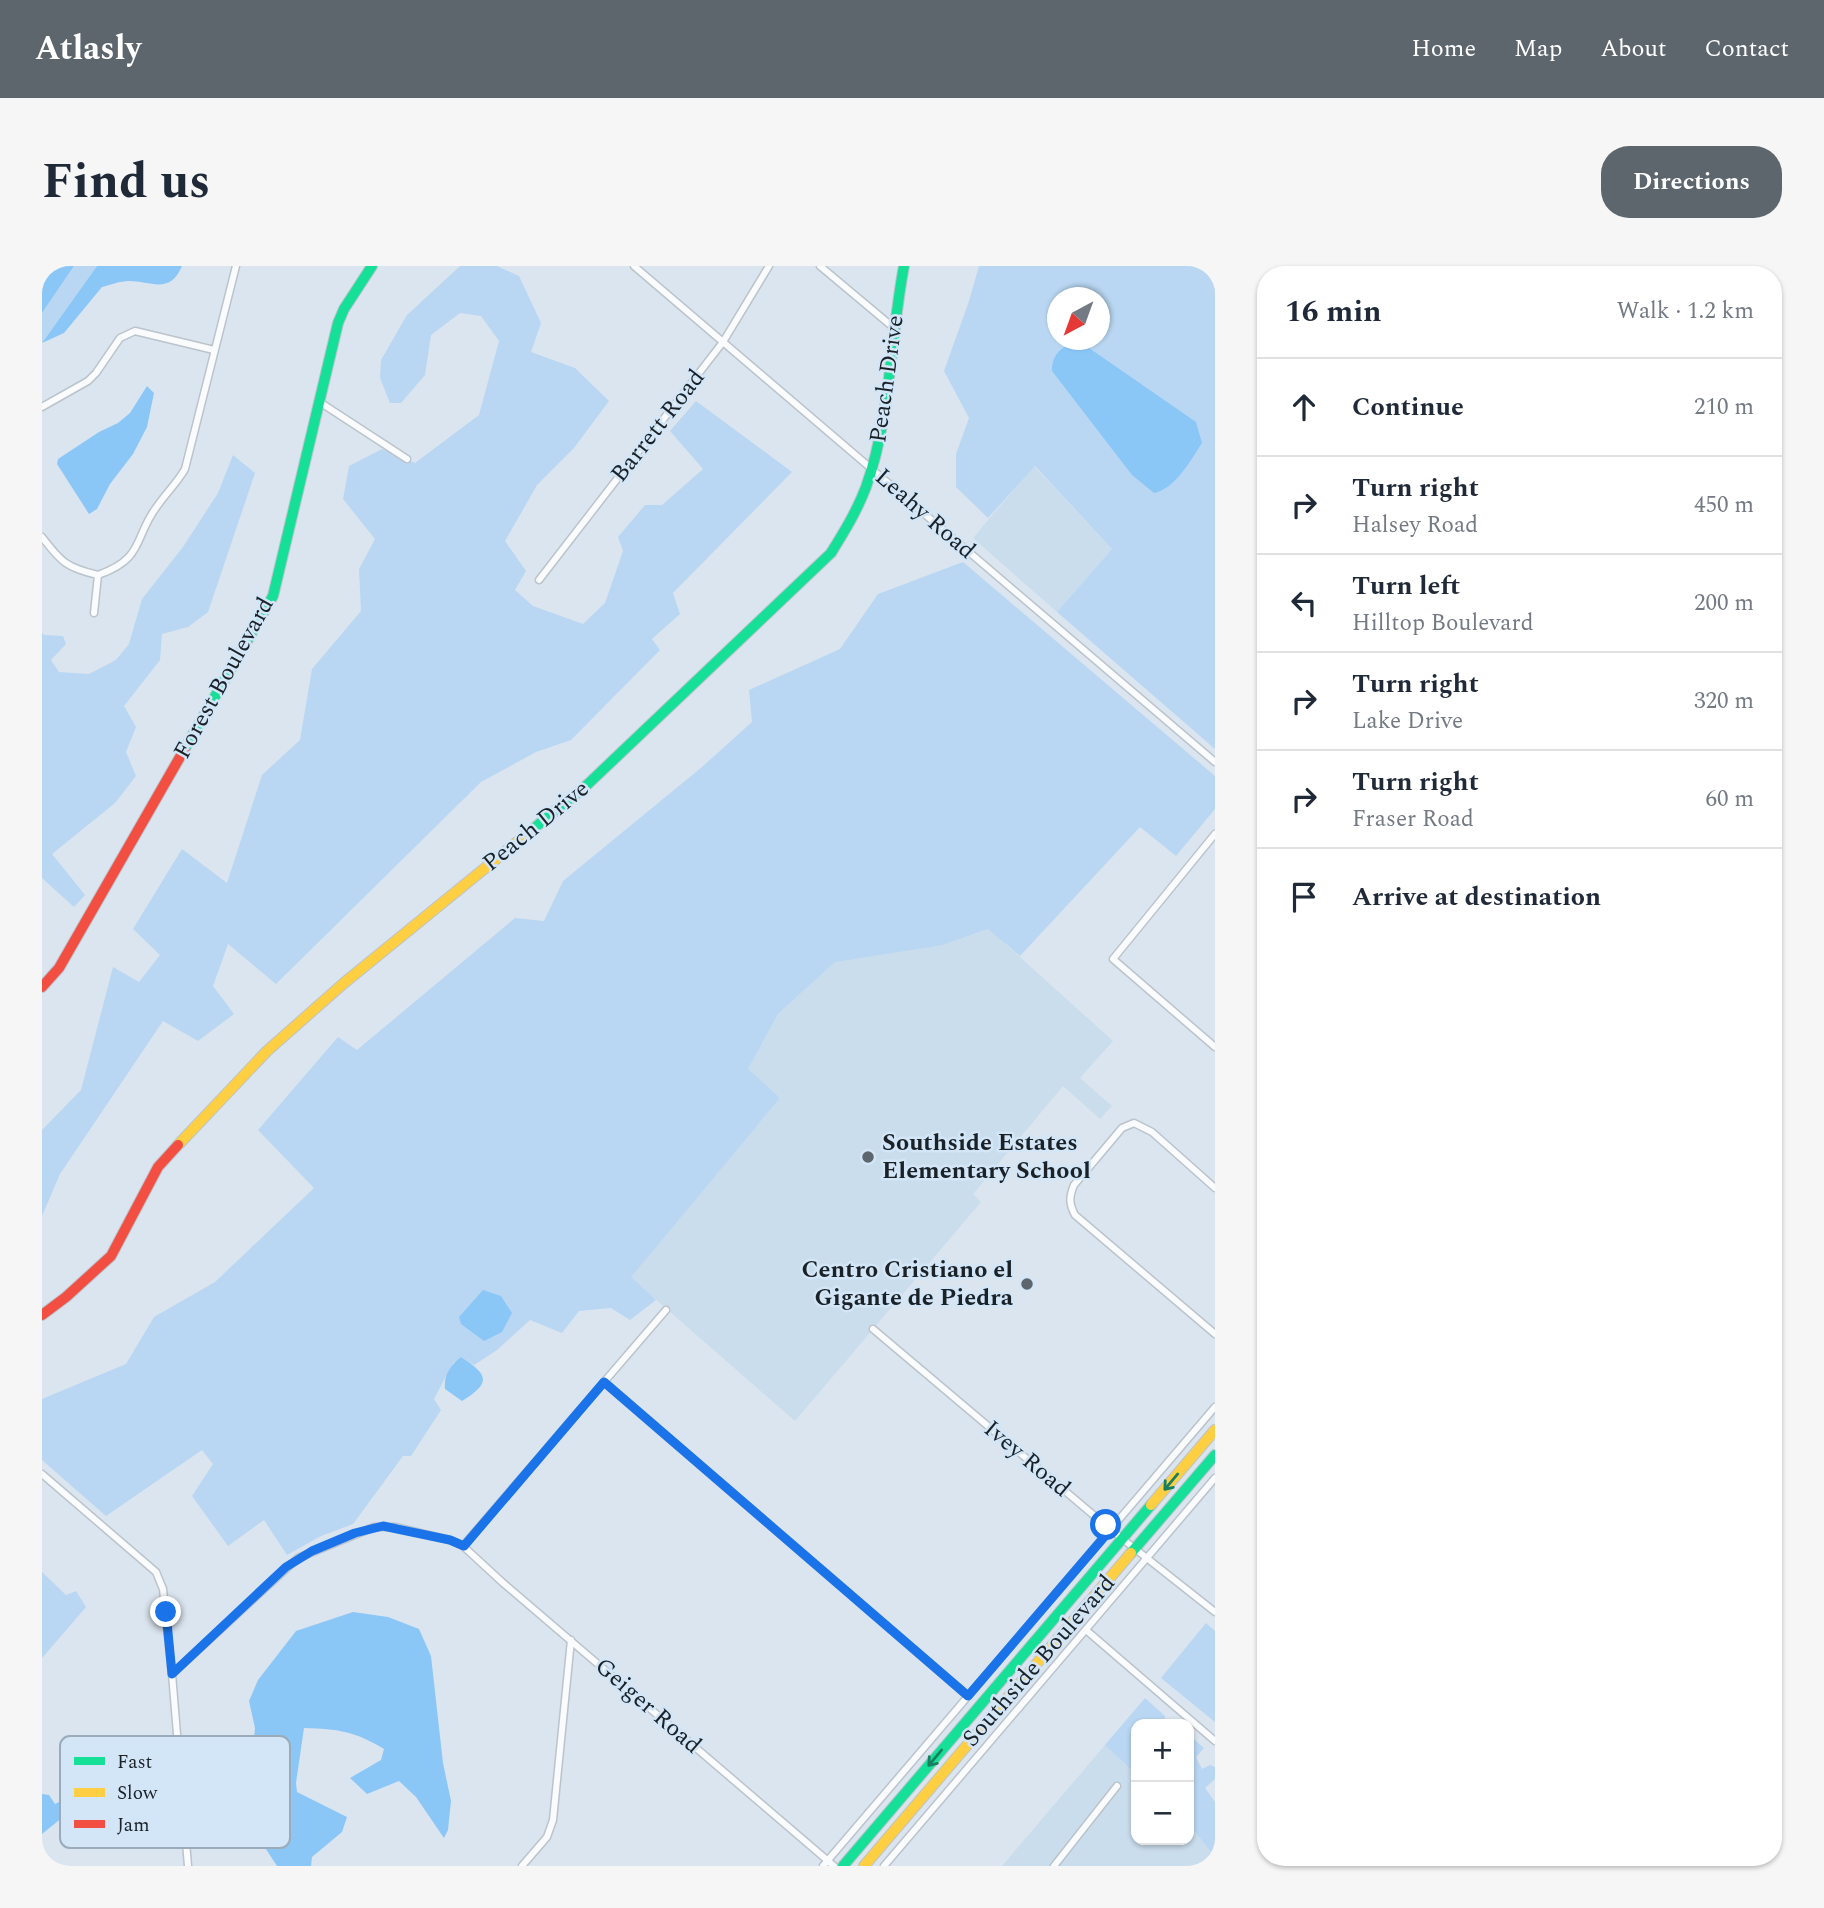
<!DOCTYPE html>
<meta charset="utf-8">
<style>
:root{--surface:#fff;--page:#f6f6f7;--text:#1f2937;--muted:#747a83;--line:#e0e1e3;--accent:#5e666d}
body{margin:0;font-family:Spectral,serif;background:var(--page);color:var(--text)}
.controls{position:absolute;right:21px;bottom:21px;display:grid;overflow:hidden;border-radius:14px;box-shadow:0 2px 5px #0004}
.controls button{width:63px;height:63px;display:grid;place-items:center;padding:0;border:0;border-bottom:2px solid var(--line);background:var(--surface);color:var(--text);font:35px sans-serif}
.compass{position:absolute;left:1005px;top:21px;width:63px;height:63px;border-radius:50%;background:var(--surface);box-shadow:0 2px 5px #0004;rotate:221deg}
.stop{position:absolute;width:21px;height:21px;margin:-16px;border:5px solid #1a73e8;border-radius:50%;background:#fff}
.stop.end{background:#1a73e8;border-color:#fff;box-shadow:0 2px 7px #0008}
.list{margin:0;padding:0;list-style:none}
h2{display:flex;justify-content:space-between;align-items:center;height:91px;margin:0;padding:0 28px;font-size:30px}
h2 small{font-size:23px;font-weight:400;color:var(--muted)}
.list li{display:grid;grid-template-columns:46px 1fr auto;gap:21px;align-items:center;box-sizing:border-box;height:98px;padding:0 28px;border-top:2px solid var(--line)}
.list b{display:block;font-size:26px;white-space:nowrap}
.list p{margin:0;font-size:23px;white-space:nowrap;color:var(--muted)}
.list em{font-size:23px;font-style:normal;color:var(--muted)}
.icon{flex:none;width:38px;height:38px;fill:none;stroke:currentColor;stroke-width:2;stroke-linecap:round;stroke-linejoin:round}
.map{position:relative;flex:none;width:1173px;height:1600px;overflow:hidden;border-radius:28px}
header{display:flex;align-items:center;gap:42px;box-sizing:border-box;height:98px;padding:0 35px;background:var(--accent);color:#fff}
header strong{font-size:33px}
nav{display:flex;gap:38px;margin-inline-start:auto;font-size:24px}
.intro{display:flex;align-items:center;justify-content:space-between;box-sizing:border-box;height:168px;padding:0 42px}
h1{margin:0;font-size:49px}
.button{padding:18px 32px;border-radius:28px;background:var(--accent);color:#fff;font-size:24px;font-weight:700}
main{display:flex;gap:42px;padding:0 42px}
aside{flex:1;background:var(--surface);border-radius:28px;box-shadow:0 2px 5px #0004}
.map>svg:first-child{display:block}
.built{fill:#cadded}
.green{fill:#b9d7f2;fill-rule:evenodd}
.water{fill:#8ac7f7}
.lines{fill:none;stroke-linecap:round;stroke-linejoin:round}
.street-casing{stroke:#bbc3cb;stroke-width:9}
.fast-casing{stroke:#bbc3cb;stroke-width:12}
.slow-casing{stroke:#bbc3cb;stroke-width:12}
.jam-casing{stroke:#bbc3cb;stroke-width:12}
.street{stroke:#fafbfd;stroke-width:6}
.fast{stroke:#16e098;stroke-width:10}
.slow{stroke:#ffcf43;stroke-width:10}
.jam{stroke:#f24e42;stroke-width:10}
.oneway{stroke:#188060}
.route{stroke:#1a73e8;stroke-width:9}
.poi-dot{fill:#5e666d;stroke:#d3e6f7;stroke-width:2.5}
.labels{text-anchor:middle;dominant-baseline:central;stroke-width:5;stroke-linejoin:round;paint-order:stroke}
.street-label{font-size:24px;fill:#1a2127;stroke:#d3e6f7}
.poi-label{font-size:24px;font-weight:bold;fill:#1a2127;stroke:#d3e6f7;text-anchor:start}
.key{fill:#d3e6f7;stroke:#9cabb9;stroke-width:2}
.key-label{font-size:19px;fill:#1a2127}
</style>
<header>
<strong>Atlasly</strong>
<nav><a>Home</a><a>Map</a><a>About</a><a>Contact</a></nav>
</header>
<div class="intro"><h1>Find us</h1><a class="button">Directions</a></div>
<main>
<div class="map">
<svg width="1173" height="1600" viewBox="0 0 1173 1600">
<rect width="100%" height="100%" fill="#dbe5ef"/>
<g class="built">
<polygon points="992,200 1070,283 1015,346 931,272"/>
<polygon points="947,663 1071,775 1038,812 1070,840 1058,853 1021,820 931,928 939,936 753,1155 588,1011 738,832 705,804 736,748 794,695 901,679"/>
<polygon points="1063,1479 1094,1508 1094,1574 1147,1574 1147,1558 1172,1590 1166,1600 960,1600"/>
</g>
<g class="green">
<polygon points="32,0 55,0 0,77 0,47"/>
<polygon points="418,0 455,0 477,10 499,57 489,86 533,102 567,135 532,182 495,219 463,275 484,305 473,324 491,340 541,358 563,337 581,285 576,271 603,239 620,239 661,203 628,165 654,135 750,206 631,327 638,348 610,373 618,384 529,474 494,486 439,516 234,718 186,678 171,720 192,748 156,775 121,755 18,908 0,950 0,864 39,824 71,701 97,716 118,689 91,663 140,583 185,617 220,509 258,474 270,403 319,345 317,303 333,273 301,233 307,200 340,183 373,197 437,149 457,75 439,50 418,47 389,69 383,109 359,137 348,137 338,112 339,94 365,49"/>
<path d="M 937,0 L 1173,0 L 1173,483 L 1015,346 L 1070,283 L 993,200 L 946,252 L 914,221 L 914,188 L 927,152 L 902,105 L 927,35 ZM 1015,32 L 1058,32 L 1058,74 L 1015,74 Z"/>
<polygon points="191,189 213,207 166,346 146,361 120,368 118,394 82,440 94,461 84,486 94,510 73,537 10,588 43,629 32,641 0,612 0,367 2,369 21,370 24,378 9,394 17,406 47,408 74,394 87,378 100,333 141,281 176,227"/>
<polygon points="921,296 1173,510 1173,543 1134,590 1098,561 978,690 946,663 901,679 793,696 736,748 706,803 738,832 589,1011 614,1034 588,1054 569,1042 537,1045 520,1067 488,1054 455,1084 432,1099 419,1091 411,1097 392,1133 399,1144 369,1190 361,1190 311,1258 279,1270 245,1289 222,1254 186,1280 150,1230 171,1198 160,1184 64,1250 0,1194 0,1133 84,1098 112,1051 173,1016 272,922 216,864 296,771 315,784 473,652 502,655 521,615 660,501 710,456 707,424 798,383 836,328"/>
<polygon points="0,1306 24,1329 34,1325 44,1341 0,1392"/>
<polygon points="1164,1357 1173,1365 1173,1456 1119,1412"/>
<polygon points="1103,1432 1123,1450 1122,1458 1094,1458 1094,1508 1063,1479"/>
<polygon points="1147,1469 1162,1482 1154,1491 1160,1503 1168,1499 1173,1501 1173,1513 1163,1522 1173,1536 1173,1600 1166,1600 1172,1590 1147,1558"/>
</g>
<g class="water">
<polygon points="11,0 32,0 0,47 0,11"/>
<path d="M 55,0 L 140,0 C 128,29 109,15 87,15 C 78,15 68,19 60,21 L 22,67 L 0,77 Z"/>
<path d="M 1032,76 L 1047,82 L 1154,156 L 1160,177 C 1149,194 1133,223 1112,227 L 1090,209 L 1010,105 C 1010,89 1018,82 1032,76 Z"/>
<polygon points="105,120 112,127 105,161 91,188 68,218 55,243 47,248 15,198 16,193 57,166 76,157 88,147"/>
<polygon points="441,1024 459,1030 470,1047 460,1066 442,1075 419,1058 417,1051"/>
<path d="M 419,1091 C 447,1109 449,1117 420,1135 L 403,1123 C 401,1110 409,1098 419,1091 Z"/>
<path d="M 311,1346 L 346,1351 L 377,1363 L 389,1390 L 401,1497 L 409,1535 L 406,1564 L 402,1572 L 374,1531 L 357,1515 L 325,1528 L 308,1512 L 339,1494 L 342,1483 C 312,1465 296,1463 262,1462 L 254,1517 L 255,1526 L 305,1551 L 300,1566 L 270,1591 L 269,1600 L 235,1600 L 220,1577 L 220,1563 L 237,1539 L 240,1520 L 226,1509 L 203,1509 L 201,1502 L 212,1473 L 213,1462 L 207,1435 L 216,1414 L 254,1365 Z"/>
<polygon points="0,1528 7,1529 13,1538 27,1531 29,1538 21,1551 0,1568"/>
</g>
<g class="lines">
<g class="street-casing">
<g id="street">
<polyline points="592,0 1173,496"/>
<polyline points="778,0 852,62"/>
<polyline points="276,135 365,193"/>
<polyline points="0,141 46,115 54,107 78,72 93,65 172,84"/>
<path d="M 0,271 C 19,296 25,302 56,309"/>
<path d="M 56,309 C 104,292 91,271 116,239 C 125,226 135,217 143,203 L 194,0"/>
<polyline points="497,314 681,76 727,0"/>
<polyline points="52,347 56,309"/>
<polyline points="1173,568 1071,693 1173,781"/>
<path d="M 1173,922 L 1110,866 L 1092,857 L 1080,862 L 1032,919 C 1027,931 1027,938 1033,949 L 1173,1068"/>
<polyline points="831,1063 1068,1263 1173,1346"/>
<polyline points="562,1116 926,1430"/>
<polyline points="0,1208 114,1306 121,1323 130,1408"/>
<polyline points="421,1280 624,1044"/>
<polyline points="1044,1364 1173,1475"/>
<polyline points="146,1600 130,1408 256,1292 332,1261 354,1261 408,1274 421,1280 460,1316 792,1600"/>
<polyline points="480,1600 505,1571 511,1554 529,1374"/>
<polyline points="781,1600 1173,1141"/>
<polyline points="842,1600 1173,1212"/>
<polyline points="1012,1600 1075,1520"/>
</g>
</g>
<g class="fast-casing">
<g id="fast">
<polyline points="142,484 231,330 296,57 302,43 330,0"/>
<path d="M 480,572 L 546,518 L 789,287 C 802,266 815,245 824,221 C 849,151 848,72 862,0"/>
<polyline points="1089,1287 1173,1189"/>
<polyline points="801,1600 1109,1239"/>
</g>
</g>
<g class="slow-casing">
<g id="slow">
<polyline points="136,879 225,785 302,717 480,572"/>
<polyline points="1109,1239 1173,1164"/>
<polyline points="822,1600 1089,1287"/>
</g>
</g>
<g class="jam-casing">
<g id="jam">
<polyline points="0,721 17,702 142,484"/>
<polyline points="0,1049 24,1031 69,990 116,901 136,879"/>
</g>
</g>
<use href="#street" class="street"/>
<use href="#fast" class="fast"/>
<use href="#slow" class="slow"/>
<use href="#jam" class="jam"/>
</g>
<defs><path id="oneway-shaft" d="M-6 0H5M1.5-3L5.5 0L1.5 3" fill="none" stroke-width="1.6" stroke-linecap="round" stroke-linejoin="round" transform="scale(1.75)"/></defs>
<g class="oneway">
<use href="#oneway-shaft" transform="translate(1129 1216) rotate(130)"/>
<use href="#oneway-shaft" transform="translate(893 1492) rotate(130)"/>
</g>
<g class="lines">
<polyline class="route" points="124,1346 130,1408 244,1301 270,1285 313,1267 341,1260 408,1274 422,1280 562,1116 926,1430 1069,1263 1064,1259"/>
</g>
<g class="poi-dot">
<circle cx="826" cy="891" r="7"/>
<circle cx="985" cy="1018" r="7"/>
</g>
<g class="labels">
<g class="street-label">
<text transform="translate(845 113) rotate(-82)">Peach Drive</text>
<text transform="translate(616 160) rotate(-52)">Barrett Road</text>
<text transform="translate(883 248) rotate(41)">Leahy Road</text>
<text transform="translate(182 412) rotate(-61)">Forest Boulevard</text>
<text transform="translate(494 560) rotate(-39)">Peach Drive</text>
<text transform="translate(985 1193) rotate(40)">Ivey Road</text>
<text transform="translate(997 1395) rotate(-49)">Southside Boulevard</text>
<text transform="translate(606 1440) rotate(41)">Geiger Road</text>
</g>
<g class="poi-label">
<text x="840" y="877">Southside Estates<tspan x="840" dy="28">Elementary School</tspan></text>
<text x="971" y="1004" text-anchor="end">Centro Cristiano el<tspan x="971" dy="28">Gigante de Piedra</tspan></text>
</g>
</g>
<rect x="18" y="1470" width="230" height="112" rx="10" class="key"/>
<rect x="32" y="1491" width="31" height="8" fill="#16e098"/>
<rect x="32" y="1522" width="31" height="9" fill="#ffcf43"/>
<rect x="32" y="1554" width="31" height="8" fill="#f24e42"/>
<g class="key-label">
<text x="75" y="1502">Fast</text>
<text x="75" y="1533">Slow</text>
<text x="75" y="1565">Jam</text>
</g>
</svg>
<div class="controls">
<button>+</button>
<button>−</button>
</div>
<svg class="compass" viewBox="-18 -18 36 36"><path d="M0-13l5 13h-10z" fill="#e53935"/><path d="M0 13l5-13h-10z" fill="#747a83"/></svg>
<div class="stop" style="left:1064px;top:1259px"></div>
<div class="stop end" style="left:124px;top:1346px"></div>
</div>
<aside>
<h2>16 min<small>Walk · 1.2 km</small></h2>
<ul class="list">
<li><svg class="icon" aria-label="ahead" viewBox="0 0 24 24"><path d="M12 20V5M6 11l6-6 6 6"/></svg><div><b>Continue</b></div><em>210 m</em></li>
<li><svg class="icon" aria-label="right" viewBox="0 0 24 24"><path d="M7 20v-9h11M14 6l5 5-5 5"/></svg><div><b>Turn right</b><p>Halsey Road</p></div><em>450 m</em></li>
<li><svg class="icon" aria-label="left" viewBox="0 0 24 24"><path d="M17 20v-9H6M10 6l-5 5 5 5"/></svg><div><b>Turn left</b><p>Hilltop Boulevard</p></div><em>200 m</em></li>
<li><svg class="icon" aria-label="right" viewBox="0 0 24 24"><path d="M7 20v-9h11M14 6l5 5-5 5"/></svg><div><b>Turn right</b><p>Lake Drive</p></div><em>320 m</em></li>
<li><svg class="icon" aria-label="right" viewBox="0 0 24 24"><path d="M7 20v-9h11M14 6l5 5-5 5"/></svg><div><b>Turn right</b><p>Fraser Road</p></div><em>60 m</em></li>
<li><svg class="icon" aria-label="arrive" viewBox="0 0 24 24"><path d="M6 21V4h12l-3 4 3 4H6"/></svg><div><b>Arrive at destination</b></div></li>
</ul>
</aside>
</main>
